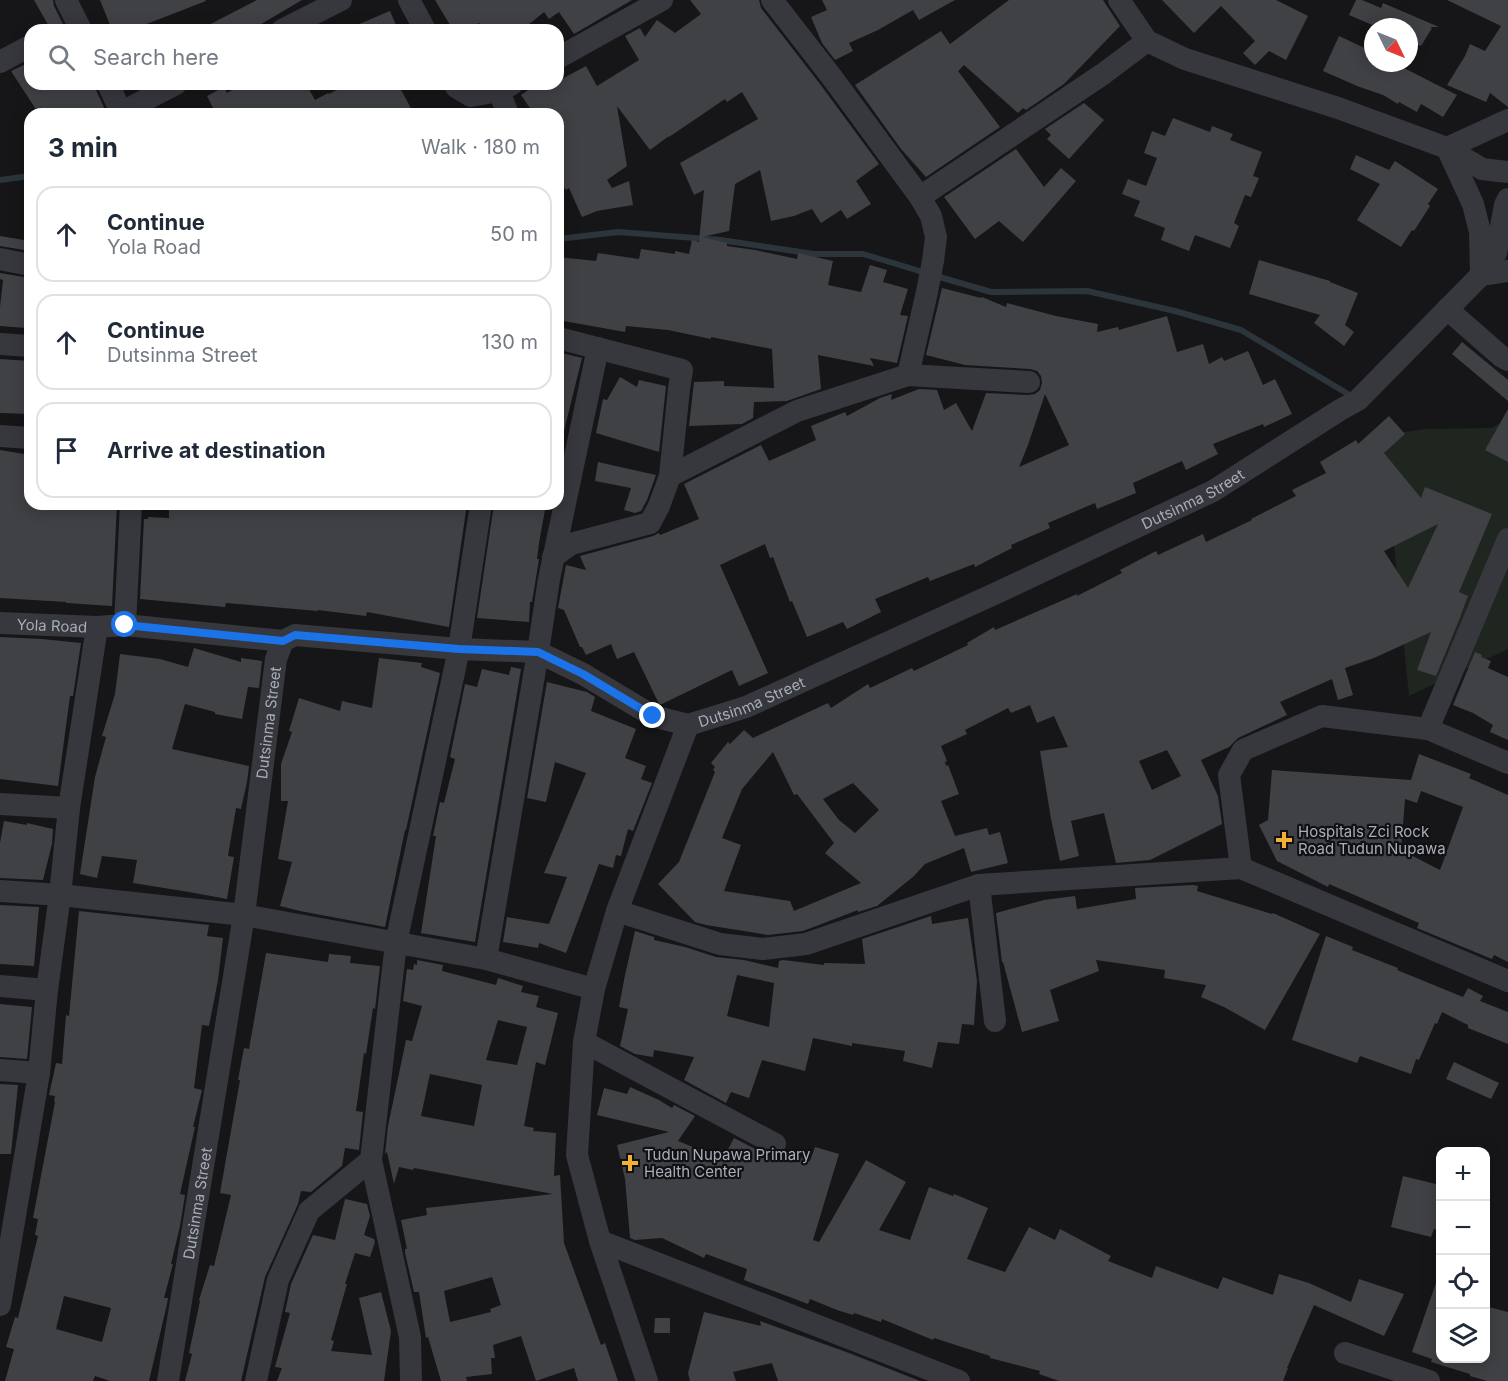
<!DOCTYPE html>
<meta charset="utf-8">
<style>
:root{--surface:#fff;--page:#f2f2f3;--text:#1f2937;--muted:#747a83;--line:#e0e1e3}
body{margin:0;font-family:Inter,sans-serif;background:var(--page);color:var(--text)}
.controls{position:absolute;right:18px;bottom:18px;display:grid;overflow:hidden;border-radius:12px;box-shadow:0 3px 15px #0003}
.controls button{width:54px;height:54px;display:grid;place-items:center;padding:0;border:0;border-bottom:2px solid var(--line);background:var(--surface);color:var(--text);font:30px sans-serif}
.compass{position:absolute;left:1364px;top:18px;width:54px;height:54px;border-radius:50%;background:var(--surface);box-shadow:0 3px 15px #0003;rotate:133deg}
.stop{position:absolute;width:18px;height:18px;margin:-14px;border:4px solid #1a73e8;border-radius:50%;background:#fff}
.stop.end{background:#1a73e8;border-color:#fff;box-shadow:0 2px 6px #0008}
.list{margin:0;padding:0;list-style:none}
h2{display:flex;justify-content:space-between;align-items:center;height:78px;margin:0;padding:0 24px;font-size:26px}
h2 small{font-size:20px;font-weight:400;color:var(--muted)}
.list li{display:grid;grid-template-columns:39px 1fr auto;gap:18px;align-items:center;box-sizing:border-box;height:96px;margin:0 12px 12px;padding:0 12px;border:2px solid var(--line);border-radius:18px}
.list b{display:block;font-size:22px;white-space:nowrap}
.list p{margin:0;font-size:20px;white-space:nowrap;color:var(--muted)}
.list em{font-size:20px;font-style:normal;color:var(--muted)}
.icon{flex:none;width:33px;height:33px;fill:none;stroke:currentColor;stroke-width:2;stroke-linecap:round;stroke-linejoin:round}
.map{position:relative;flex:none;width:1508px;height:1381px;overflow:hidden}
.search{position:absolute;background:var(--surface);box-shadow:0 3px 15px #0003;left:24px;top:24px;width:540px;height:66px;display:flex;align-items:center;gap:15px;box-sizing:border-box;padding:0 21px;border-radius:18px;color:var(--muted);font-size:22px}
.panel{position:absolute;background:var(--surface);box-shadow:0 3px 15px #0003;left:24px;top:108px;width:540px;height:402px;border-radius:18px}
.map>svg:first-child{display:block}
.green{fill:#1e261f}
.lines{fill:none;stroke-linecap:round;stroke-linejoin:round}
.stream{stroke:#2c353c;stroke-width:6}
.building{fill:#404145;fill-rule:evenodd}
.minor{stroke:#37383d;stroke-width:22}
.route{stroke:#1a73e8;stroke-width:8}
.poi-dot{fill:#f2b134;stroke:#111113;stroke-width:2}
.labels{text-anchor:middle;dominant-baseline:central;stroke-width:4.5;stroke-linejoin:round;paint-order:stroke}
.street-label{font-size:15px;fill:#a8adb8;stroke:#111113}
.poi-label{font-size:15px;fill:#a8adb8;stroke:#111113;text-anchor:start}
</style>
<div class="map">
<svg width="1508" height="1381" viewBox="0 0 1508 1381">
<rect width="100%" height="100%" fill="#161618"/>
<polygon class="green" points="1508,419 1508,649 1409,696 1383,435 1426,429 1491,428"/>
<g class="lines">
<g class="stream">
<polyline points="0,180 30,176"/>
<polyline points="558,239 618,232 721,240 814,254 863,254 926,273"/>
<polyline points="936,276 991,292 1087,291 1175,311 1241,330 1353,397"/>
</g>
</g>
<g class="building">
<polygon points="34,0 53,0 54,6 66,30 51,30"/>
<polygon points="100,0 205,0 206,1 131,30 112,30"/>
<polygon points="257,0 302,0 251,30 199,30"/>
<polygon points="435,0 632,0 574,34 559,12 549,19 544,12 522,30 484,30 479,23 466,30 453,30"/>
<polygon points="690,0 759,0 761,8 820,84 879,164 856,181 871,204 847,219 841,210 821,223 812,209 794,216 771,221 760,170 735,184 729,231 702,237 727,243 727,246 755,250 797,259 798,253 833,261 828,285 861,292 870,265 887,270 883,282 908,289 900,315 908,316 897,363 870,358 874,366 818,355 821,389 787,401 754,402 753,418 742,424 689,426 694,382 724,381 724,386 774,388 772,349 711,337 711,339 668,330 626,326 625,332 558,320 558,257 596,261 598,253 639,259 641,249 675,254 675,251 689,254 692,240 699,242 704,190 694,195 680,163 758,119 742,92 727,102 725,99 669,137 669,136 650,150 617,106 627,166 607,180 612,188 629,181 633,205 597,211 582,217 569,188 566,190 558,180 558,114 534,114 521,95 537,84 558,84 558,81 586,66 597,86 639,60 625,36 640,28 645,37 657,20 675,33 701,14"/>
<polygon points="822,0 955,0 919,20 913,10 878,30 849,43 853,51 835,60 822,43 811,17 827,10"/>
<polygon points="1009,0 1103,0 1120,26 1064,84 1026,110 1023,108 1018,113 964,65 958,71 1000,127 926,177 901,149 855,85 941,31 950,44"/>
<polygon points="1162,0 1276,0 1308,16 1286,60 1269,51 1255,65 1243,53 1255,41 1221,6 1194,33"/>
<polygon points="1356,0 1362,0 1381,8 1383,3 1439,27 1430,27 1432,28 1421,46 1409,41 1409,27 1377,27 1349,15"/>
<polygon points="1447,0 1508,0 1508,107 1490,93 1486,102 1447,85 1465,56 1470,44 1485,51 1501,26"/>
<polygon points="390,11 398,30 345,30"/>
<polygon points="1339,36 1373,52 1373,63 1394,63 1457,95 1443,117 1421,104 1417,112 1399,102 1398,104 1383,95 1357,86 1323,71"/>
<polygon points="26,64 30,70 30,84 95,84 96,90 107,114 39,114 11,71"/>
<polygon points="242,84 306,84 315,100 328,93 329,94 348,84 398,84 414,114 216,114 207,96 224,87 227,93"/>
<polygon points="1084,103 1104,120 1069,159 1047,139 1051,135 1045,129"/>
<polygon points="1173,118 1210,132 1212,126 1233,134 1230,140 1262,152 1253,176 1259,178 1251,197 1245,195 1234,223 1239,226 1230,248 1195,235 1189,251 1161,240 1165,228 1134,216 1140,201 1122,194 1128,179 1146,186 1157,158 1144,153 1152,131 1165,136"/>
<polygon points="1016,149 1044,187 1061,168 1076,181 1023,242 999,221 975,239 944,197"/>
<polygon points="1356,155 1389,170 1395,161 1438,189 1428,204 1430,206 1414,231 1412,230 1401,247 1357,220 1380,184 1350,169"/>
<polygon points="0,236 30,241 30,251 0,246"/>
<polygon points="1259,260 1330,281 1330,282 1358,293 1345,325 1354,332 1344,346 1314,323 1320,315 1249,294"/>
<polygon points="0,273 30,278 26,328 0,326 0,307 3,280 0,279"/>
<path d="M 942,288 L 981,298 L 982,297 L 1006,307 L 1007,303 L 1056,316 L 1098,324 L 1097,332 L 1118,327 L 1119,330 L 1167,316 L 1177,352 L 1203,344 L 1209,364 L 1222,357 L 1224,361 L 1248,351 L 1263,385 L 1275,379 L 1292,414 L 1264,427 L 1263,424 L 1213,444 L 1218,454 L 1186,470 L 1182,461 L 1133,483 L 1136,493 L 1097,509 L 1095,503 L 1048,523 L 1050,528 L 1011,545 L 1012,548 L 975,567 L 974,564 L 930,581 L 928,577 L 875,599 L 881,612 L 847,629 L 843,622 L 807,637 L 792,601 L 790,602 L 773,557 L 770,558 L 765,544 L 720,565 L 768,673 L 739,686 L 732,670 L 662,704 L 659,704 L 634,652 L 617,659 L 611,644 L 586,655 L 582,647 L 580,647 L 564,610 L 558,608 L 566,565 L 586,570 L 580,556 L 653,536 L 659,533 L 660,535 L 699,519 L 684,484 L 761,445 L 769,461 L 816,440 L 811,426 L 845,412 L 847,416 L 880,398 L 892,394 L 891,400 L 919,389 L 937,390 L 944,410 L 956,403 L 972,431 L 986,393 L 1028,395 L 1035,394 L 1040,390 L 1042,383 L 1041,376 L 1037,371 L 1030,369 L 965,365 L 926,355 ZM 1045,394 L 1069,445 L 1019,467 L 1028,445 Z"/>
<polygon points="1462,342 1508,380 1508,401 1452,354"/>
<polygon points="558,352 582,358 564,431 558,430"/>
<polygon points="0,359 30,361 30,414 0,413"/>
<polygon points="620,377 637,387 639,380 666,386 659,452 596,433 603,399 607,400"/>
<polygon points="1508,409 1508,462 1485,450"/>
<path d="M 1389,416 L 1405,434 L 1384,453 L 1421,498 L 1425,487 L 1492,514 L 1459,592 L 1468,596 L 1459,620 L 1436,676 L 1417,670 L 1431,632 L 1374,658 L 1345,668 L 1353,695 L 1338,700 L 1332,679 L 1280,702 L 1287,715 L 1238,738 L 1229,747 L 1201,760 L 1218,796 L 1222,824 L 1150,860 L 1116,863 L 1104,813 L 1071,821 L 1079,856 L 1060,861 L 1051,819 L 1040,751 L 1068,747 L 1054,716 L 1037,723 L 1030,705 L 1011,713 L 1008,708 L 965,730 L 967,734 L 941,746 L 947,761 L 945,762 L 946,766 L 948,765 L 959,794 L 941,801 L 955,836 L 987,828 L 989,835 L 1000,832 L 1008,863 L 971,872 L 964,848 L 925,864 L 914,876 L 877,906 L 858,912 L 858,910 L 803,931 L 768,935 L 706,925 L 695,922 L 658,884 L 679,862 L 715,772 L 713,770 L 715,767 L 711,763 L 728,742 L 730,744 L 744,730 L 753,738 L 828,703 L 831,708 L 868,684 L 870,688 L 912,668 L 914,671 L 968,645 L 967,643 L 994,627 L 995,630 L 1077,594 L 1077,596 L 1122,573 L 1120,570 L 1156,551 L 1158,555 L 1203,534 L 1206,542 L 1252,520 L 1251,519 L 1296,496 L 1292,490 L 1326,473 L 1320,462 L 1356,440 L 1358,444 ZM 1438,524 L 1408,588 L 1384,551 ZM 1167,750 L 1181,776 L 1152,790 L 1139,761 ZM 773,752 L 794,795 L 797,794 L 834,843 L 825,853 L 861,883 L 794,911 L 790,901 L 724,891 L 741,845 L 722,838 L 742,789 ZM 853,783 L 879,810 L 855,833 L 839,820 L 823,799 Z"/>
<polygon points="0,450 30,455 30,504 117,504 112,606 66,603 66,602 0,598"/>
<polygon points="598,462 656,475 647,500 641,511 635,513 624,510 631,488 595,481"/>
<polygon points="169,504 467,504 449,627 367,612 366,616 318,610 318,611 226,603 225,607 140,599 144,519 148,519 148,517 169,518"/>
<polygon points="494,504 546,504 539,543 537,559 539,559 532,602 530,602 529,622 477,618"/>
<polygon points="0,637 42,639 81,643 73,696 70,696 58,786 0,779"/>
<polygon points="194,648 241,662 241,658 262,661 259,688 248,687 242,719 215,714 215,712 185,704 172,749 249,766 247,782 241,809 236,808 228,856 234,857 227,899 189,892 133,883 137,860 102,856 97,878 80,874 95,777 106,737 102,736 115,694 120,654 160,659 188,667"/>
<polygon points="1475,652 1482,655 1481,657 1491,661 1488,668 1508,677 1508,740 1490,732 1493,725 1473,713 1453,705"/>
<polygon points="379,658 422,663 421,667 440,673 406,830 405,830 385,927 300,911 280,906 292,862 278,859 288,801 281,801 281,764 292,732 289,731 299,698 340,711 342,701 372,708"/>
<polygon points="511,667 521,669 475,942 421,933 436,836 433,836 440,802 444,803 455,759 450,757 465,684 477,687 482,669 509,675"/>
<polygon points="547,682 587,692 595,697 591,711 636,729 625,758 646,766 641,779 652,783 633,831 628,829 621,856 616,855 613,868 599,864 566,953 539,943 538,948 503,942 507,917 549,924 567,877 544,873 586,773 555,762 546,802 527,798"/>
<path d="M 1419,754 L 1471,774 L 1469,778 L 1508,795 L 1508,962 L 1494,955 L 1492,959 L 1417,928 L 1419,923 L 1329,884 L 1328,887 L 1277,861 L 1259,825 L 1268,820 L 1272,770 L 1411,780 ZM 1421,791 L 1463,807 L 1440,870 L 1401,850 L 1405,799 L 1417,803 Z"/>
<polygon points="4,821 27,825 27,823 53,829 52,844 43,880 0,878 0,843"/>
<polygon points="1193,885 1198,886 1197,891 1272,914 1273,913 1320,934 1265,1030 1224,1007 1201,997 1206,985 1164,978 1165,970 1096,960 1099,971 1050,990 1059,1021 1022,1032 1003,962 1002,962 996,913 1044,900 1075,896 1077,909 1136,899 1135,888"/>
<polygon points="0,905 39,907 34,966 0,964"/>
<path d="M 79,911 L 209,925 L 207,936 L 223,938 L 218,980 L 209,1026 L 202,1025 L 194,1088 L 202,1090 L 193,1127 L 195,1127 L 180,1194 L 185,1195 L 180,1226 L 171,1264 L 173,1264 L 164,1298 L 168,1298 L 167,1304 L 149,1381 L 110,1381 L 95,1376 L 93,1381 L 5,1381 L 14,1349 L 6,1347 L 15,1317 L 18,1318 L 38,1236 L 35,1235 L 38,1219 L 33,1218 L 55,1102 L 54,1102 L 55,1096 L 49,1095 L 56,1063 L 62,1064 L 66,1015 L 69,1016 ZM 64,1296 L 111,1308 L 102,1342 L 56,1329 Z"/>
<path d="M 931,916 L 932,924 L 968,918 L 977,981 L 974,1025 L 962,1024 L 959,1044 L 938,1042 L 932,1068 L 903,1061 L 905,1051 L 852,1043 L 852,1046 L 813,1038 L 805,1071 L 762,1060 L 749,1098 L 731,1092 L 726,1103 L 684,1080 L 694,1057 L 654,1050 L 653,1057 L 635,1054 L 620,1046 L 628,1009 L 619,1007 L 625,975 L 635,931 L 654,937 L 654,940 L 685,947 L 716,957 L 744,960 L 778,968 L 779,961 L 783,960 L 824,965 L 824,963 L 865,964 L 862,939 ZM 737,975 L 774,983 L 769,1027 L 727,1016 Z"/>
<polygon points="1326,936 1353,947 1352,950 1398,968 1397,970 1463,997 1468,988 1483,996 1480,1001 1508,1012 1508,1044 1468,1028 1468,1025 1442,1012 1437,1024 1435,1023 1419,1060 1416,1059 1411,1074 1360,1056 1357,1063 1292,1040"/>
<polygon points="266,953 328,962 329,954 351,956 350,963 380,966 375,1009 373,1008 366,1054 364,1053 356,1111 363,1112 359,1150 345,1148 342,1166 311,1192 301,1191 298,1204 265,1277 241,1381 185,1381 192,1354 189,1353 200,1301 199,1300 210,1265 214,1266 231,1195 220,1193 240,1080 238,1080 244,1048 249,1049"/>
<path d="M 417,960 L 443,965 L 442,971 L 496,985 L 498,978 L 523,986 L 521,992 L 539,996 L 536,1007 L 558,1013 L 545,1065 L 536,1062 L 524,1126 L 534,1128 L 533,1131 L 556,1133 L 554,1176 L 560,1175 L 564,1243 L 601,1345 L 605,1343 L 618,1381 L 578,1381 L 574,1368 L 536,1381 L 521,1336 L 493,1345 L 495,1358 L 491,1358 L 492,1374 L 466,1377 L 467,1381 L 441,1381 L 428,1337 L 426,1338 L 419,1292 L 414,1292 L 405,1253 L 405,1249 L 407,1249 L 401,1220 L 427,1215 L 426,1208 L 553,1194 L 414,1168 L 413,1170 L 399,1167 L 394,1184 L 387,1152 L 385,1154 L 388,1126 L 406,1040 L 412,1041 L 422,1006 L 403,1001 L 407,969 L 413,970 L 414,964 L 417,965 ZM 498,1020 L 527,1027 L 517,1065 L 486,1060 ZM 430,1074 L 482,1085 L 474,1126 L 421,1116 ZM 492,1277 L 501,1305 L 490,1309 L 491,1312 L 450,1322 L 444,1291 Z"/>
<polygon points="0,1004 32,1007 27,1059 0,1057"/>
<polygon points="1454,1062 1499,1083 1491,1099 1446,1079"/>
<polygon points="0,1084 18,1085 11,1154 0,1154"/>
<polygon points="630,1087 659,1100 672,1108 674,1105 695,1116 678,1141 723,1159 734,1138 769,1156 775,1157 780,1156 789,1161 792,1154 810,1161 815,1147 839,1154 813,1240 819,1242 866,1160 906,1182 879,1230 910,1240 929,1187 953,1196 954,1194 988,1208 967,1259 1005,1272 1029,1227 1055,1240 1060,1229 1111,1256 1108,1261 1152,1278 1156,1266 1218,1289 1223,1277 1273,1295 1279,1274 1309,1283 1351,1302 1359,1279 1404,1294 1384,1336 1314,1305 1287,1368 1288,1368 1283,1381 1059,1381 1039,1374 1040,1371 990,1358 990,1356 934,1338 933,1340 882,1319 881,1322 854,1313 853,1315 837,1310 810,1299 808,1304 787,1296 744,1280 747,1269 706,1254 704,1258 662,1238 635,1240 630,1238 625,1179 617,1145 669,1132 597,1115 604,1088 627,1094"/>
<polygon points="1403,1176 1440,1185 1440,1231 1434,1229 1431,1237 1391,1227"/>
<polygon points="345,1199 367,1204 370,1216 364,1235 374,1239 375,1242 370,1257 355,1253 345,1284 347,1284 331,1340 334,1341 331,1351 372,1355 359,1298 381,1292 391,1331 384,1381 277,1381 282,1368 275,1367 290,1313 285,1312 291,1284 313,1235 335,1240"/>
<polygon points="1438,1277 1440,1278 1440,1359 1485,1359 1485,1306 1508,1312 1508,1381 1487,1381 1470,1376 1470,1374 1431,1362 1432,1359 1412,1352"/>
<polygon points="704,1312 761,1326 760,1321 849,1353 920,1381 778,1381 772,1363 733,1372 736,1381 690,1381 688,1373"/>
<polygon points="655,1318 670,1318 670,1333 654,1333"/>
</g>
<g class="lines">
<g class="minor">
<polyline points="66,0 81,30"/>
<polyline points="409,0 425,30"/>
<polyline points="772,0 831,76 920,197 931,216 936,237 933,261 927,292 908,375"/>
<polyline points="1119,0 1147,41 1185,59 1338,108 1447,148 1482,169 1508,172"/>
<polyline points="282,30 341,0"/>
<polyline points="558,58 662,0"/>
<polyline points="0,62 30,46"/>
<polyline points="108,84 122,114"/>
<polyline points="455,84 456,87 471,96 499,91 512,84"/>
<polyline points="499,91 508,114"/>
<polyline points="122,112 176,84"/>
<polyline points="1508,120 1447,148 1473,204 1480,232 1481,275 1508,271"/>
<polyline points="920,197 1103,74 1147,41"/>
<polyline points="0,259 30,265"/>
<polyline points="1447,309 1502,357 1508,360"/>
<polyline points="0,344 30,346"/>
<polyline points="0,436 30,438"/>
<polyline points="670,476 797,411 908,375 1029,382"/>
<polyline points="553,557 571,544 650,523 659,506 670,476 679,389 682,370 558,338"/>
<path id="s1" d="M 0,623 L 97,627 L 125,625 L 283,641"/>
<polyline points="125,625 131,504"/>
<polyline points="1428,729 1508,539"/>
<polyline points="0,804 69,808"/>
<polyline points="1241,868 1229,775 1243,750 1322,716 1428,729 1508,763"/>
<polyline points="979,885 995,1021"/>
<polyline points="0,891 60,895 244,915 486,959 594,989"/>
<polyline points="617,911 720,944 763,949 806,944 979,885 1241,868 1508,981"/>
<polyline points="486,959 538,652 549,579 598,348"/>
<polyline points="0,986 47,990"/>
<polyline points="584,1042 775,1144"/>
<polyline points="0,1070 39,1073"/>
<polyline points="600,1241 959,1381"/>
<polyline points="0,1305 39,1073 47,990 60,895 69,808 97,627"/>
<polyline points="1345,1353 1429,1381"/>
<path id="s2" d="M 168,1381 L 244,915 L 276,659 L 283,641 L 295,635 L 459,649 L 538,652 L 583,674 L 653,716 L 688,725 L 746,707 L 1003,590 L 1213,491 L 1340,410 L 1358,400 L 1481,275 L 1496,253 L 1505,205 L 1508,199"/>
<polyline points="256,1381 278,1280 309,1211 371,1160"/>
<polyline points="411,1381 410,1337 371,1160 396,943 459,649 481,504"/>
<polyline points="647,1381 600,1241 577,1155 584,1042 594,989 617,911 688,725"/>
</g>
</g>
<g class="lines">
<polyline class="route" points="125,625 283,641 295,635 459,649 538,652 583,674 653,716"/>
</g>
<g class="poi-dot">
<path d="M1281 831h6v6h6v6h-6v6h-6v-6h-6v-6h6z"/>
<path d="M627 1154h6v6h6v6h-6v6h-6v-6h-6v-6h6z"/>
</g>
<g class="labels">
<g class="street-label">
<text stroke="none"><textPath href="#s2" startOffset="1728">Dutsinma Street</textPath></text>
<text stroke="none"><textPath href="#s1" startOffset="52">Yola Road</textPath></text>
<text stroke="none"><textPath href="#s2" startOffset="1242">Dutsinma Street</textPath></text>
<text stroke="none"><textPath href="#s2" startOffset="666">Dutsinma Street</textPath></text>
<text stroke="none"><textPath href="#s2" startOffset="180">Dutsinma Street</textPath></text>
</g>
<g class="poi-label">
<text x="1298" y="831">Hospitals Zci Rock<tspan x="1298" dy="17">Road Tudun Nupawa</tspan></text>
<text x="644" y="1154">Tudun Nupawa Primary<tspan x="644" dy="17">Health Center</tspan></text>
</g>
</g>
</svg>
<div class="controls">
<button>+</button>
<button>−</button>
<button><svg class="icon" aria-label="locate" viewBox="0 0 24 24"><circle cx="12" cy="12" r="6"/><path d="M12 2v4M12 18v4M2 12h4M18 12h4"/></svg></button>
<button><svg class="icon" aria-label="layers" viewBox="0 0 24 24"><path d="M12 4l9 5-9 5-9-5zM3 14l9 5 9-5"/></svg></button>
</div>
<svg class="compass" viewBox="-18 -18 36 36"><path d="M0-13l5 13h-10z" fill="#e53935"/><path d="M0 13l5-13h-10z" fill="#747a83"/></svg>
<div class="stop" style="left:125px;top:625px"></div>
<div class="stop end" style="left:653px;top:716px"></div>
<div class="search"><svg class="icon" aria-label="search" viewBox="0 0 24 24"><circle cx="10" cy="10" r="6"/><path d="M15 15l6 6"/></svg>Search here</div>
<section class="panel">
<h2>3 min<small>Walk · 180 m</small></h2>
<ul class="list">
<li><svg class="icon" aria-label="ahead" viewBox="0 0 24 24"><path d="M12 20V5M6 11l6-6 6 6"/></svg><div><b>Continue</b><p>Yola Road</p></div><em>50 m</em></li>
<li><svg class="icon" aria-label="ahead" viewBox="0 0 24 24"><path d="M12 20V5M6 11l6-6 6 6"/></svg><div><b>Continue</b><p>Dutsinma Street</p></div><em>130 m</em></li>
<li><svg class="icon" aria-label="arrive" viewBox="0 0 24 24"><path d="M6 21V4h12l-3 4 3 4H6"/></svg><div><b>Arrive at destination</b></div></li>
</ul>
</section>
</div>
